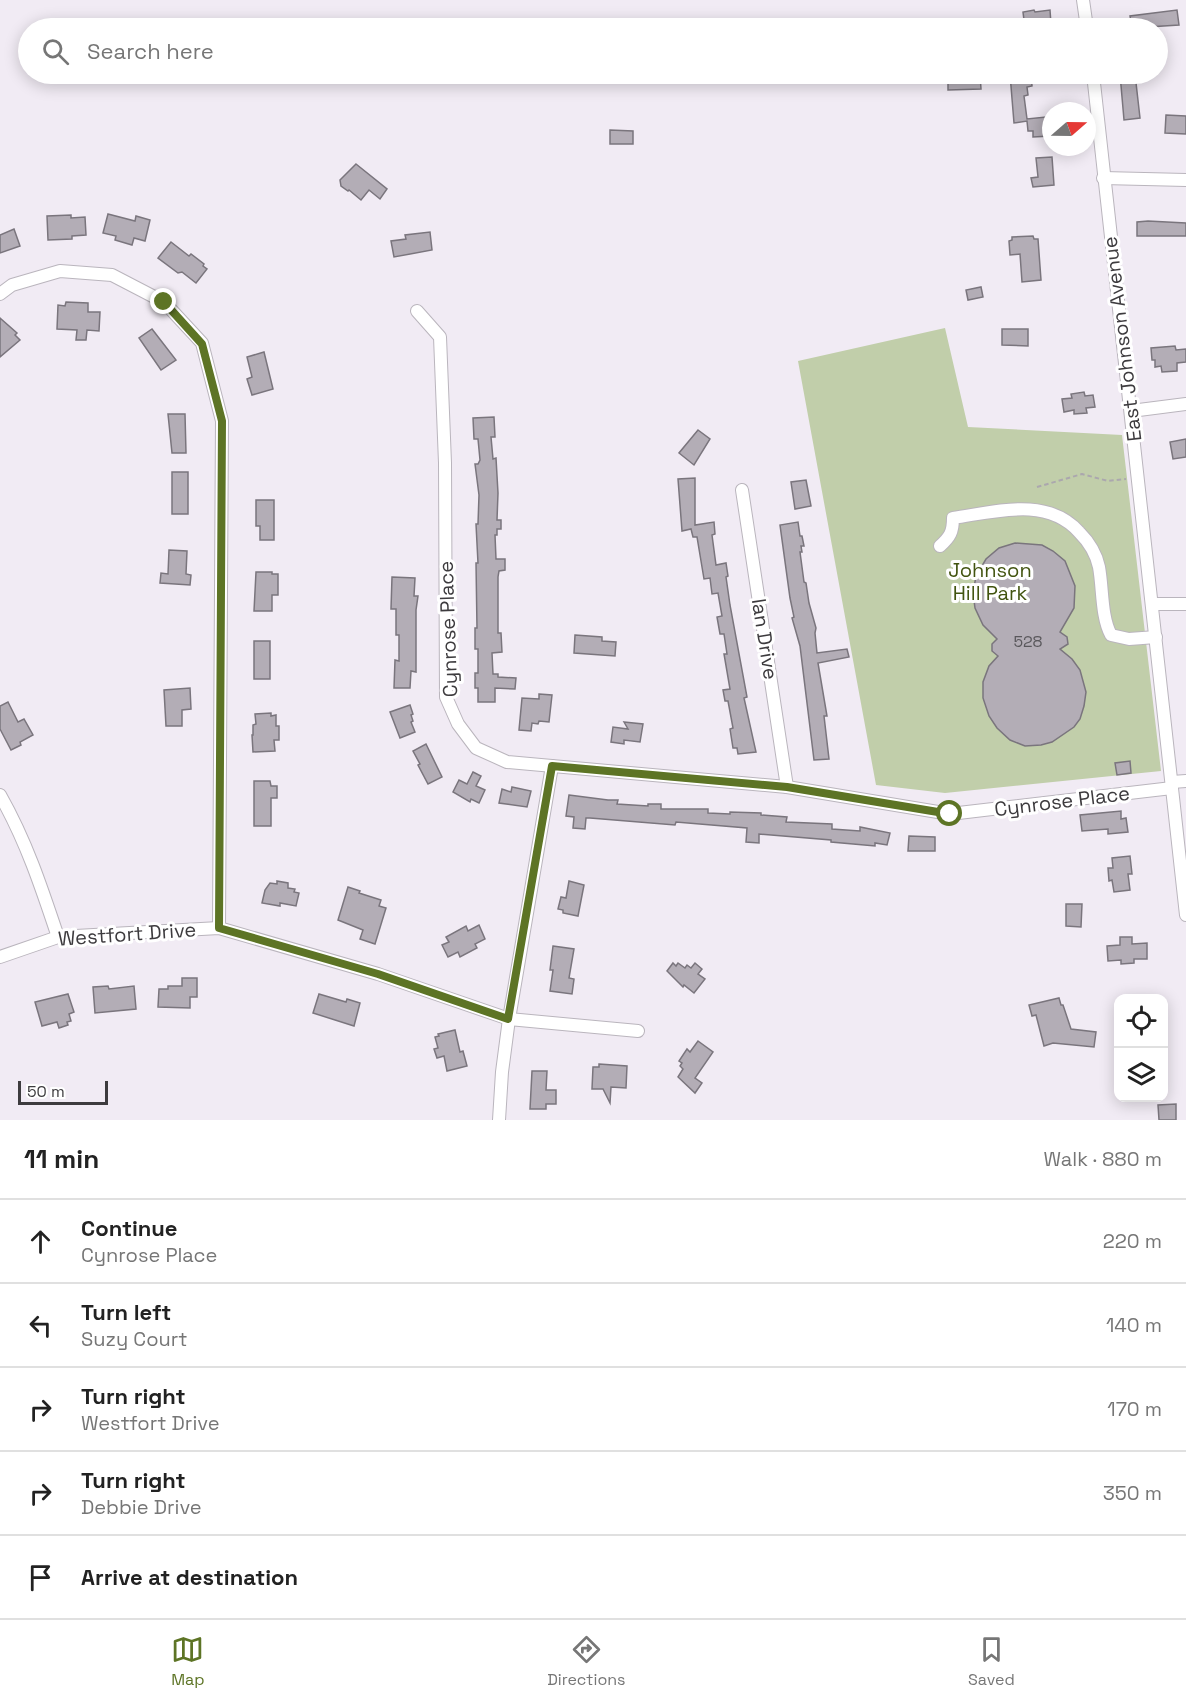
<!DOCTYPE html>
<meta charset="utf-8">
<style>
:root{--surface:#fff;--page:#f6f6f6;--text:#222;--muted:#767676;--line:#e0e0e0;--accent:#5d7425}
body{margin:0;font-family:"Space Grotesk",sans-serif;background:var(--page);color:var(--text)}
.controls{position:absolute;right:18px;bottom:18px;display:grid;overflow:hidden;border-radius:12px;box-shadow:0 3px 15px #0003}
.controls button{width:54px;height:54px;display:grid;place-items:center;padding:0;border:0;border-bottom:2px solid var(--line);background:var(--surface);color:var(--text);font:30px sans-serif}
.compass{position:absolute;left:1042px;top:102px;width:54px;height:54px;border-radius:50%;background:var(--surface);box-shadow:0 3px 15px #0003;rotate:70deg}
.scale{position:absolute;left:18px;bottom:15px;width:90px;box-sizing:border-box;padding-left:6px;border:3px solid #3d3b3e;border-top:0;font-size:16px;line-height:21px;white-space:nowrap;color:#3d3b3e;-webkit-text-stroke:4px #fff;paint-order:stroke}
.stop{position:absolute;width:18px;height:18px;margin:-14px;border:4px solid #5d7425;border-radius:50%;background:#fff}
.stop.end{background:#5d7425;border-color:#fff;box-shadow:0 2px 6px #0008}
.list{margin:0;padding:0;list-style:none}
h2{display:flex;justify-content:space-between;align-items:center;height:78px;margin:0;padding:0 24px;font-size:26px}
h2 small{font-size:20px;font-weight:400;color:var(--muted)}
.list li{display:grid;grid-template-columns:39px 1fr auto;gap:18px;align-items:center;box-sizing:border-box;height:84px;padding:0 24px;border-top:2px solid var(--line)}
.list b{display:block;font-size:22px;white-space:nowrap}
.list p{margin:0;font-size:20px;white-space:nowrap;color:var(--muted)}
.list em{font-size:20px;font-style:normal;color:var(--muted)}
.icon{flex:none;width:33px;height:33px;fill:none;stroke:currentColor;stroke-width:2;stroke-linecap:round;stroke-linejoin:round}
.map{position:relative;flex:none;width:1186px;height:1120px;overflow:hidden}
.search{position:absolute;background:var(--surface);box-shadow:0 3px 15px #0003;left:18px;right:18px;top:18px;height:66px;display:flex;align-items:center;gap:15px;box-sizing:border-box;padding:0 21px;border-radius:33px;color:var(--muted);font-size:22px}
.sheet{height:498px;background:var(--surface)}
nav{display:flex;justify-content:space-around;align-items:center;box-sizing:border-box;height:84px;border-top:2px solid var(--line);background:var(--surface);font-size:16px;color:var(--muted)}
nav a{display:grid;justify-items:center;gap:3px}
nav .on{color:var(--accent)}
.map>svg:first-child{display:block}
.green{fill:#c1ceaa}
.building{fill:#b3adb6;stroke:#7a757d;stroke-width:1.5}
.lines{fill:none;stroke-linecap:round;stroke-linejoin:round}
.minor-casing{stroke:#bab5bd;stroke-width:14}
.path{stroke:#aba7ae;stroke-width:2;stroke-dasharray:4.5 3;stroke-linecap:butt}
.minor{stroke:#fff;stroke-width:12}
.route{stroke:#5d7425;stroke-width:8}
.labels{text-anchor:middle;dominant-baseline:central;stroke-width:6;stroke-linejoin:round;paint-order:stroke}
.number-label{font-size:16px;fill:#5a585c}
.street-label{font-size:20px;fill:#3d3b3e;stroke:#fff}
.park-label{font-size:20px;fill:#425410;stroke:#fff}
</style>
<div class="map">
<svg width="1186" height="1120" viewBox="0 0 1186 1120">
<rect width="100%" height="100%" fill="#f1ebf4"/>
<polygon class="green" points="945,328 968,427 1122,435 1161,771 945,793 876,785 798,361"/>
<g class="building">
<polygon points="1034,10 1035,12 1050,10 1051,24 1036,26 1037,28 1025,28 1023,12"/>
<polygon points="1177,10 1179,25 1132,28 1130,16"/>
<polygon points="948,74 980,74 981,89 948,90"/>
<polygon points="1010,74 1031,75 1032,86 1027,87 1028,95 1024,96 1027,119 1046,117 1047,124 1049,124 1051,136 1033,137 1033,131 1028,131 1027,121 1014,123"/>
<polygon points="1120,74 1135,74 1140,118 1124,120"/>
<polygon points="1166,115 1186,116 1186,134 1165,133"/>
<polygon points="610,130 633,131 633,144 610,144"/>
<polygon points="1052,157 1054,185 1033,187 1031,178 1038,177 1036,158"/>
<polygon points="356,164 387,189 380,199 369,190 361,200 349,190 348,191 341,186 340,180"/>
<polygon points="108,214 135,221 136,216 150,220 145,241 134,238 132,245 115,240 116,236 103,233"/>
<polygon points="71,215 71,218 85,217 86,235 72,236 72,239 48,240 47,216"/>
<polygon points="1148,221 1186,223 1186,236 1137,236 1137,222"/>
<polygon points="14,229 20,246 0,253 0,235"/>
<polygon points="430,232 432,250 394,257 391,241 406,239 405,235"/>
<polygon points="1033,236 1034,239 1038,239 1041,280 1022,282 1020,254 1010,255 1009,241 1012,240 1012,237"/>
<polygon points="171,242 189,256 191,254 204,264 203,266 207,269 196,283 182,272 178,273 158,258"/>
<polygon points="981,287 983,297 968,300 966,290"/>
<polygon points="66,302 88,303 88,312 100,312 99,331 87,330 86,340 76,340 77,330 57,329 58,305 65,306"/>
<polygon points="0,318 17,333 15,335 20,340 0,357"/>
<polygon points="152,329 176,360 161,370 139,338"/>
<polygon points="1002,329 1028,329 1028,346 1002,345"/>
<polygon points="1175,346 1176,350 1186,349 1186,362 1177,363 1177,371 1162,372 1161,366 1155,367 1155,360 1152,360 1151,348"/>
<polygon points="264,352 273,389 252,395 247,379 252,377 247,357"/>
<polygon points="1084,392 1085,396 1093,395 1095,407 1086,408 1087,413 1074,414 1074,410 1064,412 1062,399 1072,398 1071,394"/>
<polygon points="168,414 185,414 186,453 172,453"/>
<polygon points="494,417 495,437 491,437 493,459 496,458 498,493 497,520 501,520 501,529 497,529 497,535 495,535 496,559 505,559 505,570 499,571 498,577 498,633 501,633 502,652 492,653 493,674 498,674 498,677 516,678 515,689 495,688 495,702 478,702 478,688 475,688 475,673 478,673 478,649 475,649 475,628 477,628 476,563 478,563 476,524 478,524 479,495 475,464 478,464 480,460 478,439 474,439 473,418"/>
<polygon points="698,430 710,439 694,465 679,453"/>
<polygon points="1186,439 1186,457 1173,459 1170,442"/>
<rect x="172" y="472" width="16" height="42"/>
<polygon points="695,478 695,525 714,522 715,534 712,535 716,565 726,563 728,576 726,577 730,605 747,697 744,698 756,752 738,754 737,748 733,748 730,729 733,728 728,701 725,701 723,690 730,689 724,654 727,654 724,634 720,634 717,617 722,616 718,593 712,594 710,578 704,579 697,537 693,537 691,529 682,531 678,479"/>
<polygon points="806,480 811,506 795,509 791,482"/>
<polygon points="256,500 274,500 274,540 260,540 260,526 256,526"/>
<polygon points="798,522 800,536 802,536 804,546 801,546 802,552 800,552 804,582 806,583 809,603 816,628 815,633 817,653 847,649 849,657 818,663 827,716 824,716 829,759 814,760 800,646 792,618 794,617 790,598 780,525"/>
<polygon points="1015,543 1042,545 1053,551 1065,561 1075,586 1074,608 1060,632 1067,637 1068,644 1060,649 1072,659 1080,670 1086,692 1084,706 1080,719 1074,727 1052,742 1041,745 1025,746 1010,740 997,728 989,716 983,698 983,682 989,666 998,656 992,651 992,644 997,639 983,625 975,608 973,593 976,576 986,559 999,548"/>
<polygon points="169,550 187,551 186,574 191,575 190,585 160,583 161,573 168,574"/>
<polygon points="256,572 272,572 272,574 278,574 278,595 272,595 272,611 254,611"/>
<polygon points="392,577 415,578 414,596 418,596 416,610 416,672 411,671 410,688 394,688 395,660 399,661 399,635 396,635 396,609 391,609"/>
<polygon points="575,635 602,637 602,641 616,642 615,656 574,653"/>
<rect x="254" y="641" width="16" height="38"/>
<polygon points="190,688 191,709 182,710 182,726 166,726 164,690"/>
<polygon points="539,694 552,695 549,722 539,721 538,724 532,723 531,731 519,730 522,698 539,699"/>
<polygon points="8,702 18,722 24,719 33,735 20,742 21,745 11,750 0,729 0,706"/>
<polygon points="410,705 413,714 411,715 413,721 411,722 415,732 400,738 390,712"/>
<polygon points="271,713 271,716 276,715 276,726 279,726 279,740 274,740 275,751 253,752 252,735 253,735 253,725 256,724 255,714"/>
<polygon points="624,722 643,724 640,742 624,740 624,744 611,742 613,727 628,729"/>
<polygon points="426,744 442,777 428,784 418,765 420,764 413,751"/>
<polygon points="1130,761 1131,773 1117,775 1115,763"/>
<polygon points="473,772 481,776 476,786 485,790 479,803 471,799 470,802 453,792 459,780 467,784"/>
<polygon points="254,781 270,781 271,786 277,786 277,798 271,798 271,826 254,826"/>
<polygon points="512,787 531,791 527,807 499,803 502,789 511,792"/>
<polygon points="569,795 608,800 618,800 617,804 648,806 648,804 661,804 661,809 708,809 708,813 730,814 730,812 761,813 761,815 787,817 786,822 832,824 832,829 860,831 860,827 890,833 887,845 875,843 875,846 831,842 831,840 759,834 759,843 746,842 747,828 676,822 675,825 590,818 586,818 585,829 573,828 574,817 566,816"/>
<polygon points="1121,811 1121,819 1126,818 1128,832 1108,834 1108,829 1082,831 1080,815"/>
<polygon points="909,836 935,837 935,851 908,851"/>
<polygon points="1130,856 1132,874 1128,874 1130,890 1114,892 1112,880 1109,881 1108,868 1113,868 1112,858"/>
<polygon points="277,881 288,883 288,888 295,889 294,892 299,893 296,906 280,903 280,906 262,903 265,890 270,883 277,884"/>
<polygon points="569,881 584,885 578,916 563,913 563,910 558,909 561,897 566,898"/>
<polygon points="348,887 360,891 359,893 381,900 379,906 386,908 375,944 360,939 363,930 338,920"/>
<polygon points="1066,904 1082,904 1081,927 1066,926"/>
<polygon points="479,925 485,939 475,944 477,948 460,957 458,952 448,957 442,945 449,942 446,937 466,926 468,931"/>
<polygon points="1120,937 1132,937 1132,944 1147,943 1147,959 1134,959 1134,963 1121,964 1121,960 1108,961 1107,946 1120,945"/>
<polygon points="553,946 574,949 569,978 574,979 572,994 550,991 553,970 550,970"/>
<polygon points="673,963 676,966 678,963 685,968 687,965 691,968 695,963 702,969 698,974 705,979 694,993 684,985 683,987 667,971"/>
<polygon points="182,978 197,978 197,997 190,997 190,1008 158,1007 159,989 168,989 168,986 182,986"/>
<polygon points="108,986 109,989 134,986 136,1009 95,1013 93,987"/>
<polygon points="68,994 74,1012 69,1014 71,1021 67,1022 68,1025 59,1028 57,1022 42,1026 35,1002"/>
<polygon points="319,994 346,1002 347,999 360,1003 354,1026 313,1013"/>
<polygon points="1059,998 1061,1005 1063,1005 1071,1029 1096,1032 1094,1047 1053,1043 1044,1046 1036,1015 1032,1016 1029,1005"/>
<polygon points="455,1030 460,1052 463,1051 467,1066 447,1071 444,1056 437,1058 434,1049 438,1048 435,1037 439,1036 438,1034"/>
<polygon points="698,1041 713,1052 695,1078 702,1083 695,1093 678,1077 683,1069 680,1066 682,1063 679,1061 687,1049 690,1052"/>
<polygon points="599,1064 627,1066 626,1088 611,1087 610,1103 603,1089 592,1089 593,1067 599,1067"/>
<polygon points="532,1071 547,1071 546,1090 556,1090 556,1104 546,1104 546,1109 530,1109"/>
<polygon points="1176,1104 1176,1120 1159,1120 1158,1105"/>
</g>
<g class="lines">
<g class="minor-casing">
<g id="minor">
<polyline points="1083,0 1087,28"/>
<polyline points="1093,74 1186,915"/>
<polyline points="1103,178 1186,180"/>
<polyline points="0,294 12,285 60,271 112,275 164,302 202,343 222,421 219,928"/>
<polyline points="417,311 440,337 445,463 446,697 458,724 476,748 507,762 787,787 950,814 1172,788"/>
<polyline points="1131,411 1186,404"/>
<polyline points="742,490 787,787"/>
<path d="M 940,546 C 950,537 953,532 953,518 C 995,512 1047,496 1079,532 C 1089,542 1096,553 1099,567 C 1103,589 1101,616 1111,635 L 1129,639 L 1156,637"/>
<polyline points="1152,604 1186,604"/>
<polyline points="1172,782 1186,781"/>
<path d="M 0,795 C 26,841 41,886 58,937"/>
<polyline points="0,957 58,937 219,928 378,974 509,1019 638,1031"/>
<polyline points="499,1120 502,1072 509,1019 552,766"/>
</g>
</g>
<polyline class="path" points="1037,487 1082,474 1108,481 1126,479"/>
<use href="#minor" class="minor"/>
</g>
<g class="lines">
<polyline class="route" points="164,302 202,344 222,421 219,928 378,974 508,1019 552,766 787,787 950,814"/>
</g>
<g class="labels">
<g class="number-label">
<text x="1028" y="641">528</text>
</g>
<g class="street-label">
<text transform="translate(1122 339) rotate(-97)">East Johnson Avenue</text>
<text transform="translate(448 629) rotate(-92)">Cynrose Place</text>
<text transform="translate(765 639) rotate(81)">Ian Drive</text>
<text transform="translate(1062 801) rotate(-7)">Cynrose Place</text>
<text transform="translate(127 934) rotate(-4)">Westfort Drive</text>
</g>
<g class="park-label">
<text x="990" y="570">Johnson<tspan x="990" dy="23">Hill Park</tspan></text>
</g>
</g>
</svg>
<div class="controls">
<button><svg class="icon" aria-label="locate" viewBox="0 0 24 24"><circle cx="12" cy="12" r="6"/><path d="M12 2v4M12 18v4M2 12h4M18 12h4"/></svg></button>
<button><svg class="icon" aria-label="layers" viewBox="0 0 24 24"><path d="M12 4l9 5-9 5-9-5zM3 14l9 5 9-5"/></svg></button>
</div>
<svg class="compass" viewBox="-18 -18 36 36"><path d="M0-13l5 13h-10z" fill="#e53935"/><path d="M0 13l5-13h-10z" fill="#767676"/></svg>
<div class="scale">50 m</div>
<div class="stop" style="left:950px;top:814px"></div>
<div class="stop end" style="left:164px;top:302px"></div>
<div class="search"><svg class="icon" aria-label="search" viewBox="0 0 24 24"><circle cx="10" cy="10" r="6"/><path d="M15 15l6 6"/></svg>Search here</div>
</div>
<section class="sheet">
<h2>11 min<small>Walk · 880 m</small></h2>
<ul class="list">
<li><svg class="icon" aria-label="ahead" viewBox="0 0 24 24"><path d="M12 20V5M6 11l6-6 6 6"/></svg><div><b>Continue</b><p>Cynrose Place</p></div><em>220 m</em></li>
<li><svg class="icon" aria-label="left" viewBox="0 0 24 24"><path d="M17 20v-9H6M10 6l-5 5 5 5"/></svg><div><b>Turn left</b><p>Suzy Court</p></div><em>140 m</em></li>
<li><svg class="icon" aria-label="right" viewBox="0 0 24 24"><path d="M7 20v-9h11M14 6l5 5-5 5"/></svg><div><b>Turn right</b><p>Westfort Drive</p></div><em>170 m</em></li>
<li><svg class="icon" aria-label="right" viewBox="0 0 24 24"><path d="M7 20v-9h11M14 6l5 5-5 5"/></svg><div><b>Turn right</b><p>Debbie Drive</p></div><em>350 m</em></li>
<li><svg class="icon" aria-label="arrive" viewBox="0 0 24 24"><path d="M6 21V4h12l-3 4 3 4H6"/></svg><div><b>Arrive at destination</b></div></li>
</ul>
</section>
<nav>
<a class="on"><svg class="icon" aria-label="map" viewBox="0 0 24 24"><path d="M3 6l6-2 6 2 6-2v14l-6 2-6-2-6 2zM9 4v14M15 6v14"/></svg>Map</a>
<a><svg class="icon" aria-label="directions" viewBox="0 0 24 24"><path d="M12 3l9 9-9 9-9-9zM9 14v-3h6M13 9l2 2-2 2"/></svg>Directions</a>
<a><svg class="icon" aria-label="saved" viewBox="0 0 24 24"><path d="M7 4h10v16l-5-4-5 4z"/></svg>Saved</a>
</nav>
